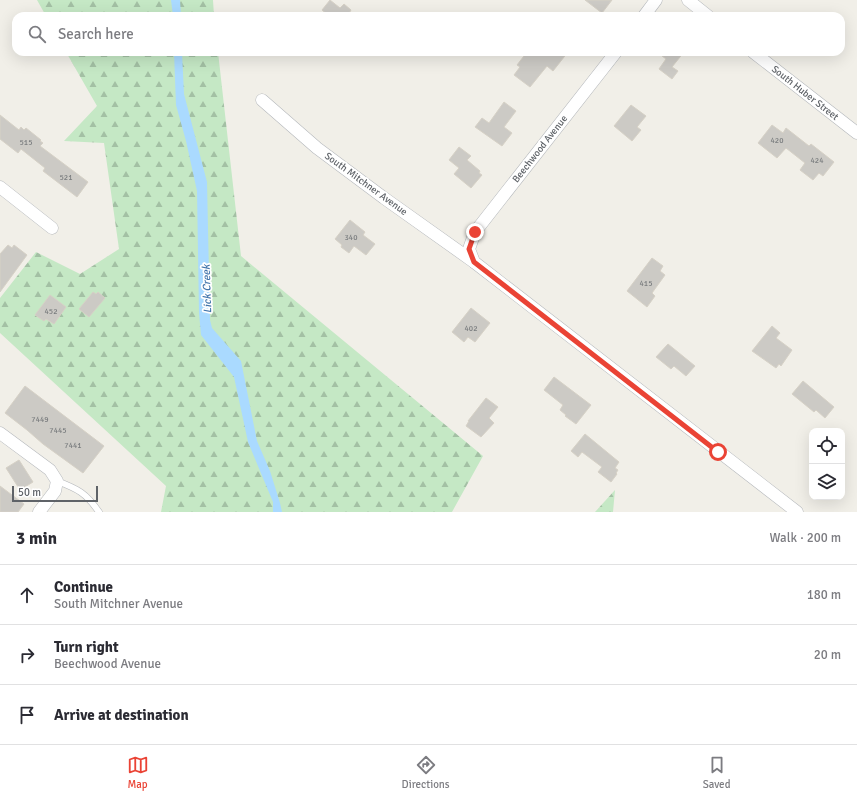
<!DOCTYPE html>
<meta charset="utf-8">
<style>
:root{--surface:#fff;--page:#f2f2f3;--text:#2b2b33;--muted:#7c7c81;--line:#e1e1e2;--accent:#ea4335}
body{margin:0;font-family:Signika,sans-serif;background:var(--page);color:var(--text)}
.controls{position:absolute;right:12px;bottom:12px;display:grid;overflow:hidden;border-radius:8px;box-shadow:0 4px 16px #0002}
.controls button{width:36px;height:36px;display:grid;place-items:center;padding:0;border:0;border-bottom:1px solid var(--line);background:var(--surface);color:var(--text);font:20px sans-serif}
.scale{position:absolute;left:12px;bottom:10px;width:86px;box-sizing:border-box;padding-left:4px;border:2px solid #5f6368;border-top:0;font-size:11px;line-height:14px;white-space:nowrap;color:#5f6368;-webkit-text-stroke:3px #fff;paint-order:stroke}
.stop{position:absolute;width:12px;height:12px;margin:-9px;border:3px solid #ea4335;border-radius:50%;background:#fff}
.stop.end{background:#ea4335;border-color:#fff;box-shadow:0 1px 4px #0008}
.list{margin:0;padding:0;list-style:none}
h2{display:flex;justify-content:space-between;align-items:center;height:52px;margin:0;padding:0 16px;font-size:17px}
h2 small{font-size:13px;font-weight:400;color:var(--muted)}
.list li{display:grid;grid-template-columns:26px 1fr auto;gap:12px;align-items:center;box-sizing:border-box;height:60px;padding:0 16px;border-top:1px solid var(--line)}
.list b{display:block;font-size:15px;white-space:nowrap}
.list p{margin:0;font-size:13px;white-space:nowrap;color:var(--muted)}
.list em{font-size:13px;font-style:normal;color:var(--muted)}
.icon{flex:none;width:22px;height:22px;fill:none;stroke:currentColor;stroke-width:2;stroke-linecap:round;stroke-linejoin:round}
.map{position:relative;flex:none;width:857px;height:512px;overflow:hidden}
.search{position:absolute;background:var(--surface);box-shadow:0 4px 16px #0002;left:12px;right:12px;top:12px;height:44px;display:flex;align-items:center;gap:10px;box-sizing:border-box;padding:0 14px;border-radius:12px;color:var(--muted);font-size:15px}
.sheet{height:232px;background:var(--surface)}
nav{display:flex;justify-content:space-around;align-items:center;box-sizing:border-box;height:56px;border-top:1px solid var(--line);background:var(--surface);font-size:11px;color:var(--muted)}
nav a{display:grid;justify-items:center;gap:2px}
nav .on{color:var(--accent)}
.map>svg:first-child{display:block}
.forest{fill:url(#forest-firs)}
.water{fill:#aadaff}
.building{fill:#cccac5;stroke:#d6d1c6}
.lines{fill:none;stroke-linecap:round;stroke-linejoin:round}
.lane-casing{stroke:#b5b8bc;stroke-width:7}
.street-casing{stroke:#b5b8bc;stroke-width:13}
.lane{stroke:#fff;stroke-width:6}
.street{stroke:#fff;stroke-width:12}
.route{stroke:#ea4335;stroke-width:5}
.labels{text-anchor:middle;dominant-baseline:central;stroke-width:3.5;stroke-linejoin:round;paint-order:stroke}
.number-label{font-size:8px;fill:#7a7d7f}
.street-label{font-size:10px;fill:#5f6368;stroke:#fff}
.water-label{font-size:11px;font-style:italic;fill:#4174aa;stroke:#fff}
</style>
<div class="map">
<svg width="857" height="512" viewBox="0 0 857 512">
<defs>
<pattern id="forest-firs" width="22" height="20" patternUnits="userSpaceOnUse"><rect width="22" height="20" fill="#c5e8c5"/><path d="M5 1l3.5 6h-7zM16 11l3.5 6h-7z" fill="#a3c0a4"/></pattern>
</defs>
<rect width="100%" height="100%" fill="#f1efe8"/>
<g class="forest">
<polygon points="37,0 213,0 214,16 46,16"/>
<polygon points="66,52 218,52 241,256 483,456 452,512 161,512 166,486 0,333 0,298 36,252 80,274 119,249 104,143 64,141 97,106"/>
<polygon points="615,490 613,512 595,512"/>
</g>
<g class="water">
<polygon points="171,0 180,0 181,16 173,16"/>
<polygon points="174,52 182,52 184,94 207,182 210,320 212,328 241,361 257,441 270,471 280,503 282,512 273,512 273,502 248,442 234,377 201,335 199,313 197,191 186,141 176,105"/>
</g>
<g class="building">
<polygon points="330,0 340,8 344,4 351,10 348,15 350,16 329,16 322,10"/>
<polygon points="585,0 612,0 602,13"/>
<polygon points="527,52 568,52 553,71 547,66 530,87 514,75 520,67 517,65"/>
<polygon points="657,52 684,52 672,67 678,71 672,79 659,69 666,59"/>
<polygon points="504,102 516,111 504,127 512,133 502,146 475,127 482,118 489,123"/>
<polygon points="631,105 646,116 637,127 641,130 632,141 614,126"/>
<polygon points="0,115 19,130 21,127 24,130 26,128 41,140 40,141 43,143 40,146 88,182 77,197 43,171 45,168 21,149 18,153 0,139"/>
<polygon points="772,125 783,133 786,128 809,146 811,144 834,162 823,176 819,173 813,180 800,170 805,163 786,148 777,158 758,143"/>
<polygon points="459,147 471,156 467,160 480,171 479,173 482,175 471,188 454,174 459,168 449,160"/>
<polygon points="350,220 365,232 363,235 375,244 366,255 354,246 349,253 341,247 342,245 335,239"/>
<polygon points="8,245 12,248 14,245 27,255 0,292 0,254"/>
<polygon points="652,258 663,266 660,271 665,275 652,293 655,296 647,307 627,291"/>
<polygon points="93,292 96,294 98,292 105,298 89,317 79,309"/>
<polygon points="50,295 66,307 54,324 46,319 44,321 35,315"/>
<polygon points="471,308 490,323 475,342 468,337 464,342 452,332"/>
<polygon points="772,326 780,333 776,338 792,350 781,366 779,364 776,368 752,351"/>
<polygon points="668,344 695,366 686,376 674,366 671,369 656,357"/>
<polygon points="554,377 591,405 576,424 565,416 566,415 560,410 563,405 544,390"/>
<polygon points="803,381 834,407 825,418 816,410 814,412 792,394"/>
<polygon points="25,386 104,446 83,473 43,444 27,430 5,413"/>
<polygon points="486,398 498,407 489,418 494,423 481,437 466,426 469,421 468,421"/>
<polygon points="585,434 619,462 615,468 618,470 616,473 617,474 611,482 598,472 602,467 582,452 578,457 571,451"/>
<polygon points="19,460 33,482 20,490 6,468"/>
<polygon points="0,486 24,504 18,512 0,512"/>
</g>
<g class="lines">
<g class="lane-casing">
<path id="lane" d="M 57,481 C 78,489 86,493 99,512"/>
</g>
<g class="street-casing">
<g id="street">
<polyline points="688,0 708,16"/>
<polyline points="644,16 656,0"/>
<polyline points="616,52 475,232 469,249 474,262 797,512"/>
<polyline points="753,52 857,133"/>
<polyline points="262,100 317,148 384,198 474,262"/>
<polyline points="0,187 52,228"/>
<polyline points="0,433 50,470 57,481 55,491 39,512"/>
</g>
</g>
<use href="#lane" class="lane"/>
<use href="#street" class="street"/>
</g>
<g class="lines">
<polyline class="route" points="475,232 469,249 474,262 718,452"/>
</g>
<g class="labels">
<g class="number-label">
<text x="777" y="140">420</text>
<text x="26" y="142">515</text>
<text x="817" y="160">424</text>
<text x="66" y="177">521</text>
<text x="351" y="237">340</text>
<text x="646" y="283">415</text>
<text x="51" y="311">452</text>
<text x="471" y="328">402</text>
<text x="40" y="419">7449</text>
<text x="58" y="430">7445</text>
<text x="73" y="445">7441</text>
</g>
<g class="street-label">
<text transform="translate(805 93) rotate(38)">South Huber Street</text>
<text transform="translate(540 149) rotate(-52)">Beechwood Avenue</text>
<text transform="translate(366 184) rotate(36)">South Mitchner Avenue</text>
</g>
<g class="water-label">
<text transform="translate(207 289) rotate(-92)">Lick Creek</text>
</g>
</g>
</svg>
<div class="controls">
<button><svg class="icon" aria-label="locate" viewBox="0 0 24 24"><circle cx="12" cy="12" r="6"/><path d="M12 2v4M12 18v4M2 12h4M18 12h4"/></svg></button>
<button><svg class="icon" aria-label="layers" viewBox="0 0 24 24"><path d="M12 4l9 5-9 5-9-5zM3 14l9 5 9-5"/></svg></button>
</div>
<div class="scale">50 m</div>
<div class="stop" style="left:718px;top:452px"></div>
<div class="stop end" style="left:475px;top:232px"></div>
<div class="search"><svg class="icon" aria-label="search" viewBox="0 0 24 24"><circle cx="10" cy="10" r="6"/><path d="M15 15l6 6"/></svg>Search here</div>
</div>
<section class="sheet">
<h2>3 min<small>Walk · 200 m</small></h2>
<ul class="list">
<li><svg class="icon" aria-label="ahead" viewBox="0 0 24 24"><path d="M12 20V5M6 11l6-6 6 6"/></svg><div><b>Continue</b><p>South Mitchner Avenue</p></div><em>180 m</em></li>
<li><svg class="icon" aria-label="right" viewBox="0 0 24 24"><path d="M7 20v-9h11M14 6l5 5-5 5"/></svg><div><b>Turn right</b><p>Beechwood Avenue</p></div><em>20 m</em></li>
<li><svg class="icon" aria-label="arrive" viewBox="0 0 24 24"><path d="M6 21V4h12l-3 4 3 4H6"/></svg><div><b>Arrive at destination</b></div></li>
</ul>
</section>
<nav>
<a class="on"><svg class="icon" aria-label="map" viewBox="0 0 24 24"><path d="M3 6l6-2 6 2 6-2v14l-6 2-6-2-6 2zM9 4v14M15 6v14"/></svg>Map</a>
<a><svg class="icon" aria-label="directions" viewBox="0 0 24 24"><path d="M12 3l9 9-9 9-9-9zM9 14v-3h6M13 9l2 2-2 2"/></svg>Directions</a>
<a><svg class="icon" aria-label="saved" viewBox="0 0 24 24"><path d="M7 4h10v16l-5-4-5 4z"/></svg>Saved</a>
</nav>
